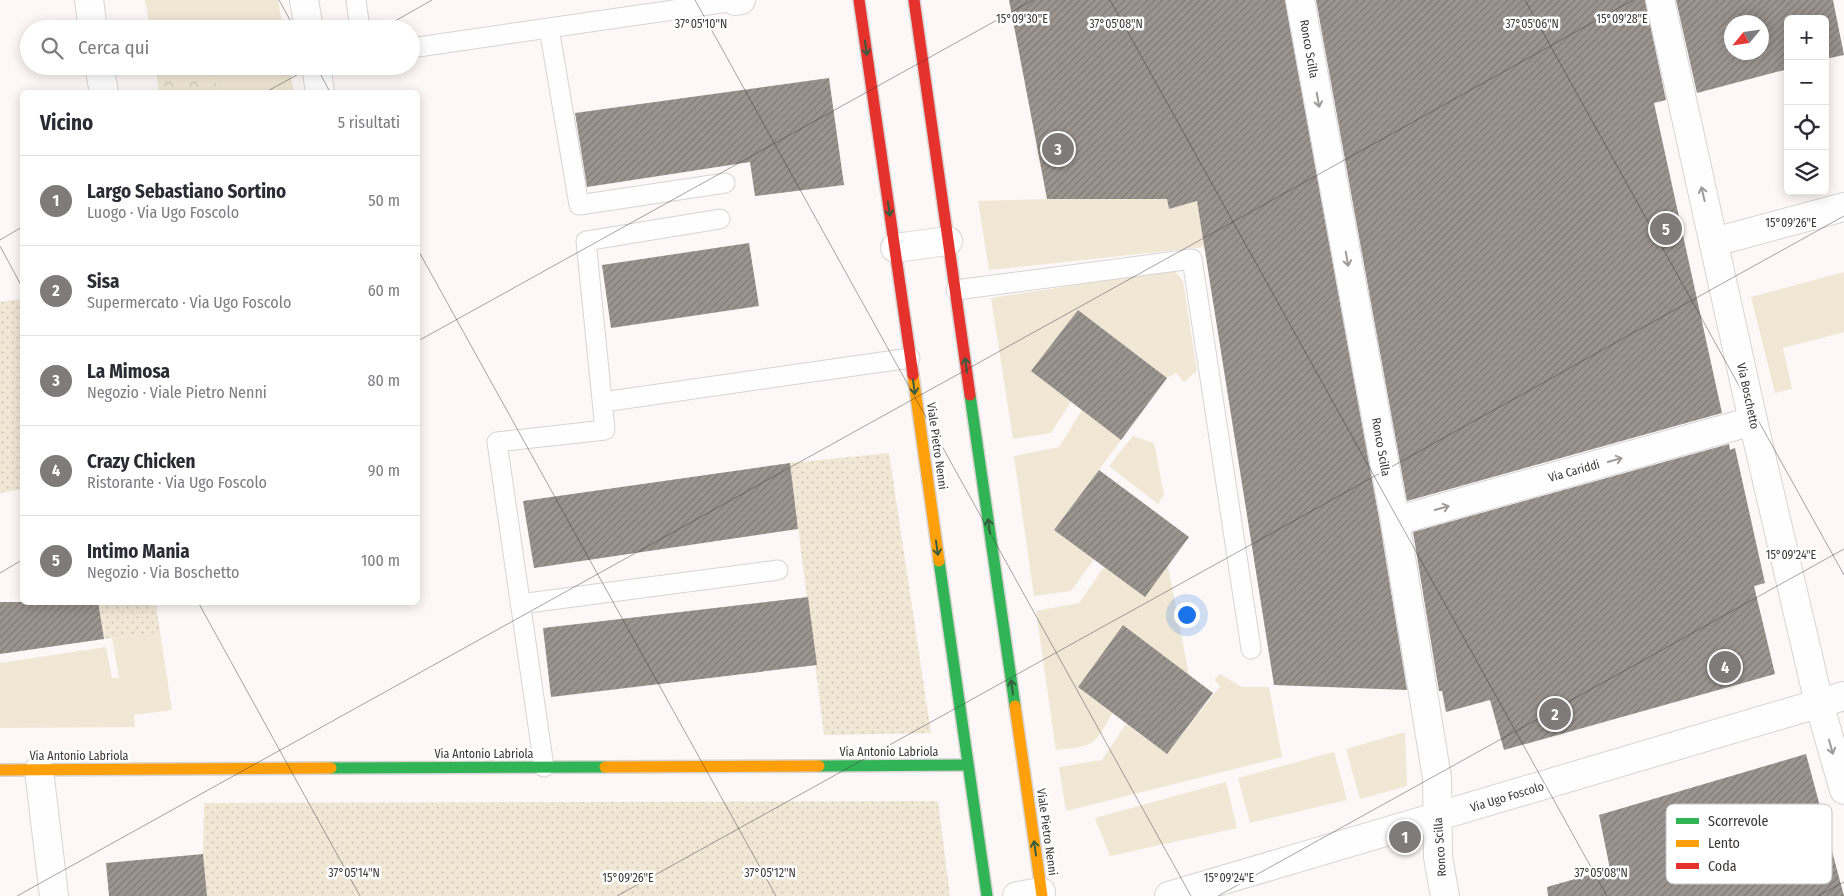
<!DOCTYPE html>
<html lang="it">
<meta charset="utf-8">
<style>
:root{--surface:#fff;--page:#f2f2f3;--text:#2b2b33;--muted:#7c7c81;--line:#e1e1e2;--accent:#7e7b7a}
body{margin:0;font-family:"Fira Sans Condensed",sans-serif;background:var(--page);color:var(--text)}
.controls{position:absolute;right:15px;top:15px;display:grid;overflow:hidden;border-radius:8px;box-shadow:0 2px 12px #0003}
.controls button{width:45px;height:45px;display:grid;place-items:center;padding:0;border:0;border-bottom:1px solid var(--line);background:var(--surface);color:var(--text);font:25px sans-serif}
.compass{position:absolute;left:1724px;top:15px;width:45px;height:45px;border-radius:50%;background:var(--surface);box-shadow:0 2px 12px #0003;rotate:241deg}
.you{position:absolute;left:1186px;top:614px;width:18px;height:18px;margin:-12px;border:4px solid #fff;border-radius:50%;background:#1a73e8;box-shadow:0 0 0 8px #1a73e833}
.badge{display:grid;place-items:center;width:32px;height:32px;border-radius:50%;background:var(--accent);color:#fff;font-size:16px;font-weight:700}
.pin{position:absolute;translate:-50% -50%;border:2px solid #fff;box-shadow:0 1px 5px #0006}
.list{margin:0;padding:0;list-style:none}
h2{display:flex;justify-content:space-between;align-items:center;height:65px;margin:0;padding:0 20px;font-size:21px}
h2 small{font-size:16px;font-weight:400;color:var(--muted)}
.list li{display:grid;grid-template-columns:32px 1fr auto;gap:15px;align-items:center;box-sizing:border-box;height:90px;padding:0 20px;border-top:1px solid var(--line)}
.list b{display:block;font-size:19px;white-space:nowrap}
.list p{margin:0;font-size:16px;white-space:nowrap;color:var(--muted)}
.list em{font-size:16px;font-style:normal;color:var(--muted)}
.icon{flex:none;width:28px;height:28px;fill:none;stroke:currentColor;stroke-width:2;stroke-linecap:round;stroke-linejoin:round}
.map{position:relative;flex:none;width:1844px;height:896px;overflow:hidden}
.search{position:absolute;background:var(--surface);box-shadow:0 2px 12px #0003;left:20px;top:20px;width:400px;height:55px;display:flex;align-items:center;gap:12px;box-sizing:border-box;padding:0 18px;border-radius:28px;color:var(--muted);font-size:19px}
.panel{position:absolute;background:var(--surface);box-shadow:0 2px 12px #0003;left:20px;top:90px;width:400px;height:515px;border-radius:8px}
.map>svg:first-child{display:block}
.grass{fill:url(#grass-dots)}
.forest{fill:url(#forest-crowns)}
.garden{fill:#f0e7d5}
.building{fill:url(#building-hatch);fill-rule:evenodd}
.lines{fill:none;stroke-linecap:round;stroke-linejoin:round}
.lane-casing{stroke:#d7d4d3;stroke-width:21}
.street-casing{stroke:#d7d4d3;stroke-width:30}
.fast-casing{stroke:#d7d4d3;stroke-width:14}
.slow-casing{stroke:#d7d4d3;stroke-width:14}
.jam-casing{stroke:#d7d4d3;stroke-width:14}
.lane{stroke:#fffefe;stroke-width:19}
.street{stroke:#fffefe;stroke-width:28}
.fast{stroke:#30b455;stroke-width:11}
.slow{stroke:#ff9f0a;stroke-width:11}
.jam{stroke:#e5322d;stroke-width:11}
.oneway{stroke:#375d40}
.oneway2{stroke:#9c9b9a}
.ticks{fill:none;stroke:#3a3837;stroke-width:1;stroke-opacity:0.45}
.labels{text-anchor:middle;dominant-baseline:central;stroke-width:5;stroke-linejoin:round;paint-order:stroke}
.street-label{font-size:12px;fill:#3a3837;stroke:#fff}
.key{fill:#fff;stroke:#c4c3c3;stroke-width:1}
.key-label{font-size:14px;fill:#3a3837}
.ticks-label{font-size:12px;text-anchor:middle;fill:#3a3837;stroke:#fff;stroke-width:5;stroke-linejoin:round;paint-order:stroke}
</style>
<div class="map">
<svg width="1844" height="896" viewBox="0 0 1844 896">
<defs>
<pattern id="grass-dots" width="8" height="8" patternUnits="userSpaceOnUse" patternTransform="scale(1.25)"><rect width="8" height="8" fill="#f0e7d5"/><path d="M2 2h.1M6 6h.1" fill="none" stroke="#cfc7b7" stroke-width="1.8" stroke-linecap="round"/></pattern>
<pattern id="forest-crowns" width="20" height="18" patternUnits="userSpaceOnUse" patternTransform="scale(1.25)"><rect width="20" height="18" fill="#f0e7d5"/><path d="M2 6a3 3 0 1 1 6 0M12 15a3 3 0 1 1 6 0" fill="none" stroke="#cfc7b7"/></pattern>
<pattern id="building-hatch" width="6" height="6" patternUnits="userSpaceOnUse" patternTransform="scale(1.25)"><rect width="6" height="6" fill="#9b948f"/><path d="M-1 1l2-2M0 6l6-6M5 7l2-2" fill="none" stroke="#7f7a76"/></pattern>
</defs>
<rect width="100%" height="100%" fill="#fdf8f7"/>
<g class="grass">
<polygon points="22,299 22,489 0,493 0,302"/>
<polygon points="889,453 931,733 824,735 790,463"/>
<polygon points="98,603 156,603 160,632 104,639"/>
<polygon points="938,801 950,896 207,896 203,854 204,803"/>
</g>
<polygon class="forest" points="155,66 214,66 217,92 159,92"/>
<g class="garden">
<polygon points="145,0 278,0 283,29 150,29"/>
<polygon points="214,66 289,66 294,92 212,92 217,92"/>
<polygon points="1047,199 1167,199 1169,209 1197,201 1205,247 989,270 978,201"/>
<polygon points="1174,270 1183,281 1197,371 1184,382 1176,373 1167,378 1078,310 1031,371 1071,402 1051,433 1013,439 991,298"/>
<polygon points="1844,272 1844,332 1783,348 1792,389 1775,393 1751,297"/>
<polygon points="1082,410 1121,440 1054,530 1094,559 1071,591 1034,596 1014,456 1059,447"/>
<polygon points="1133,436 1154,443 1164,495 1158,504 1109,466"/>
<path d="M 1168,566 L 1189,675 L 1123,625 L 1078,687 L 1112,713 C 1094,747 1094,746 1056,750 L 1036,611 L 1079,603 L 1104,567 L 1145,597 Z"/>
<polygon points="160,632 172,710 134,715 135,727 0,728 0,663 106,647 112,678 119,678 112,638"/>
<polygon points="1220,674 1242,687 1269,687 1282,757 1066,811 1059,767 1102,760 1126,724 1167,754 1220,686 1214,680"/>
<polygon points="1405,732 1407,786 1360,799 1346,749"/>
<polygon points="1334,752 1347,800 1250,823 1238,778"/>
<polygon points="1226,782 1237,828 1110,856 1095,818"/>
</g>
<g class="building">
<polygon points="1009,0 1285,0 1380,524 1407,690 1274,685 1197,201 1169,209 1167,199 1047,199"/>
<polygon points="1316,0 1645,0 1666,100 1654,103 1722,413 1407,501"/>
<path d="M 1676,0 L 1833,0 L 1844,55 L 1825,59 L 1825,19 L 1788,19 L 1788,69 L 1697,93 ZM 1732,22 L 1762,22 L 1762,52 L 1732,52 Z"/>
<polygon points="829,78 844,185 755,196 750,162 587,187 575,113"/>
<polygon points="749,243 759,306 611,328 602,265"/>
<polygon points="1078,310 1167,378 1121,440 1031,371"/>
<polygon points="1729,444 1730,450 1735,448 1765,583 1754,586 1775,674 1504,750 1490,700 1446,712 1442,691 1439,691 1413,532"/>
<polygon points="790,463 798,529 534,568 523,501"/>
<polygon points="1099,470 1189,537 1145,597 1054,530"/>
<polygon points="808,597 817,665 551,697 543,628"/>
<polygon points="0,602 98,602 104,639 0,654"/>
<polygon points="1123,625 1213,693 1167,754 1078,687"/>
<polygon points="1806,754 1844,896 1548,896 1547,887 1610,869 1599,815"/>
<polygon points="203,854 207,896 109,896 106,863"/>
</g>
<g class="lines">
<g class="lane-casing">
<g id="lane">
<polyline points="356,0 360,29"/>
<polyline points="549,28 579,205 725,183"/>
<polyline points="411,48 735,1"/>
<polyline points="956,290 1192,259 1251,649"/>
<polyline points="603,402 910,358"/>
<polyline points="520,604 778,570"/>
<polyline points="544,767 497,442 605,430 586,241 720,219"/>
</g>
</g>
<g class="street-casing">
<g id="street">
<polyline points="89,0 93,29"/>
<polyline points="304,0 309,29"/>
<polyline points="1300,0 1395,521 1437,778 1438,857 1445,896"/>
<polyline points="1660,0 1753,421 1819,703 1844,790"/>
<polyline points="735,1 741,0"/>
<polyline points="99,66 104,92"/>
<polyline points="316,66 320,92"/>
<polyline points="1714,242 1844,207"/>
<polyline points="895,248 948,241"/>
<polyline points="1395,521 1753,421"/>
<polyline points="39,770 54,896"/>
<polyline points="1017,896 1041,892"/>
<polyline points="1169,896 1844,696"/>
</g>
</g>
<g class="fast-casing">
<g id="fast">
<polyline points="970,395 1015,706"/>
<polyline points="939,561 987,896"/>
<polyline points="819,766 968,765"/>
<polyline points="331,768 605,767"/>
</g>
</g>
<g class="slow-casing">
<g id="slow">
<polyline points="913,375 939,561"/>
<polyline points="1015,706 1042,896"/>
<polyline points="605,767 819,766"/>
<polyline points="0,770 331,768"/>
</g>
</g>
<g class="jam-casing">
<g id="jam">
<polyline points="859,0 913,375"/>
<polyline points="914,0 970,395"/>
</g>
</g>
<use href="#lane" class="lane"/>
<use href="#street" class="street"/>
<use href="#fast" class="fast"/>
<use href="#slow" class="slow"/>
<use href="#jam" class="jam"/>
</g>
<defs><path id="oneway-shaft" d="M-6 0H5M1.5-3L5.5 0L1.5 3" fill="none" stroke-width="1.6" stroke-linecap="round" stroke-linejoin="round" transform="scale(1.25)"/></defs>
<g class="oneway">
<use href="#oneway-shaft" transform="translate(866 48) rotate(82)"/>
<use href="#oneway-shaft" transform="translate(889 209) rotate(82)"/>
<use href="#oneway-shaft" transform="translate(966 365) rotate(-98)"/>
<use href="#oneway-shaft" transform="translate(914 387) rotate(82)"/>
<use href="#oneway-shaft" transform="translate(989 526) rotate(-98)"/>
<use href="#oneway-shaft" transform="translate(937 548) rotate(82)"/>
<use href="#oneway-shaft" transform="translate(1012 687) rotate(-98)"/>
<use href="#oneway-shaft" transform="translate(1035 848) rotate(-98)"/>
</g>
<g class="oneway2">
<use href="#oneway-shaft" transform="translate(1318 100) rotate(80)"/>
<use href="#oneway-shaft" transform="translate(1703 194) rotate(-103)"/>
<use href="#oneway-shaft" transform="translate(1347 259) rotate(80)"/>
<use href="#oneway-shaft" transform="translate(1615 460) rotate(-16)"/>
<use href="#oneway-shaft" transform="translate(1442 508) rotate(-16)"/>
<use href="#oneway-shaft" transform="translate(1831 747) rotate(74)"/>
</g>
<path class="ticks" d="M 279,0 L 295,29M 695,0 L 1191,896M 1110,0 L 1607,896M 1525,0 L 1844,575M 381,29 L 432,0M 316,66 L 330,92M 266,92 L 313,66M 0,240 L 22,227M 0,246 L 22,287M 418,250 L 776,896M 418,341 L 1033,0M 0,573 L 22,560M 198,602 L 360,896M 17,896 L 1633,0M 617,896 L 1844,216M 1218,896 L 1844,549M 1818,896 L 1844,882"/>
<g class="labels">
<g class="street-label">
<text transform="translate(1309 49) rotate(80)">Ronco Scilla</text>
<text transform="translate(1748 396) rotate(78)">Via Boschetto</text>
<text transform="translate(937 446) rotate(82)">Viale Pietro Nenni</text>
<text transform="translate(1381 447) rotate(80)">Ronco Scilla</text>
<text transform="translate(1574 471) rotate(-16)">Via Cariddi</text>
<text x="889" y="752">Via Antonio Labriola</text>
<text x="484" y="754">Via Antonio Labriola</text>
<text x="79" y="756">Via Antonio Labriola</text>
<text transform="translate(1507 797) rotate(-17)">Via Ugo Foscolo</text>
<text transform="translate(1047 832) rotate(82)">Viale Pietro Nenni</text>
<text transform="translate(1440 847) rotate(-94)">Ronco Scilla</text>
</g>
</g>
<rect x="1666" y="804" width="166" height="80" rx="8" class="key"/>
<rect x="1676" y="818" width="23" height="6" fill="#30b455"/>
<rect x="1676" y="840" width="23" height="7" fill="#ff9f0a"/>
<rect x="1676" y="863" width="23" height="6" fill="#e5322d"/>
<g class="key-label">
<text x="1708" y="826">Scorrevole</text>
<text x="1708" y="848">Lento</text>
<text x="1708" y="871">Coda</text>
</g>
<g class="ticks-label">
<text x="1022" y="23">15°09'30"E</text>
<text x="1622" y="23">15°09'28"E</text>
<text x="701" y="28">37°05'10"N</text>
<text x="1116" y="28">37°05'08"N</text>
<text x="1532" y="28">37°05'06"N</text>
<text x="1791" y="227">15°09'26"E</text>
<text x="1791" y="559">15°09'24"E</text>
<text x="354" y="877">37°05'14"N</text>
<text x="770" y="877">37°05'12"N</text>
<text x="1601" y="877">37°05'08"N</text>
<text x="628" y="882">15°09'26"E</text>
<text x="1229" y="882">15°09'24"E</text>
</g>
</svg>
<div class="controls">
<button>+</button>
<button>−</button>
<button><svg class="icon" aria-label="locate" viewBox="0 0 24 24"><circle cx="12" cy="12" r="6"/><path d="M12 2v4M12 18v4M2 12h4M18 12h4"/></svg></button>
<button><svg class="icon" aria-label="layers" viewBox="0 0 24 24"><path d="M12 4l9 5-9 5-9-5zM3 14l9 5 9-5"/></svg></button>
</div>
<svg class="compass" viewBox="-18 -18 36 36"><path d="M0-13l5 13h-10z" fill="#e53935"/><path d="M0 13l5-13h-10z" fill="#7c7c81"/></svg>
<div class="you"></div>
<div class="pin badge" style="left:1405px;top:837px">1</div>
<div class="pin badge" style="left:1555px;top:714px">2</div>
<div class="pin badge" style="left:1058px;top:149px">3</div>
<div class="pin badge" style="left:1725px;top:667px">4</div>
<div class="pin badge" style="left:1666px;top:229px">5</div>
<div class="search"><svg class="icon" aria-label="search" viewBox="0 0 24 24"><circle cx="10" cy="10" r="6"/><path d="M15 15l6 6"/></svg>Cerca qui</div>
<section class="panel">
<h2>Vicino<small>5 risultati</small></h2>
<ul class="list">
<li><span class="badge">1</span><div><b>Largo Sebastiano Sortino</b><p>Luogo · Via Ugo Foscolo</p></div><em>50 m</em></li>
<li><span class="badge">2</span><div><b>Sisa</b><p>Supermercato · Via Ugo Foscolo</p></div><em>60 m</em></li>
<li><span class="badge">3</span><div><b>La Mimosa</b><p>Negozio · Viale Pietro Nenni</p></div><em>80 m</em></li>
<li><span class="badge">4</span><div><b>Crazy Chicken</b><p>Ristorante · Via Ugo Foscolo</p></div><em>90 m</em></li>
<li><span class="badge">5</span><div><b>Intimo Mania</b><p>Negozio · Via Boschetto</p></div><em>100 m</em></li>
</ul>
</section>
</div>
